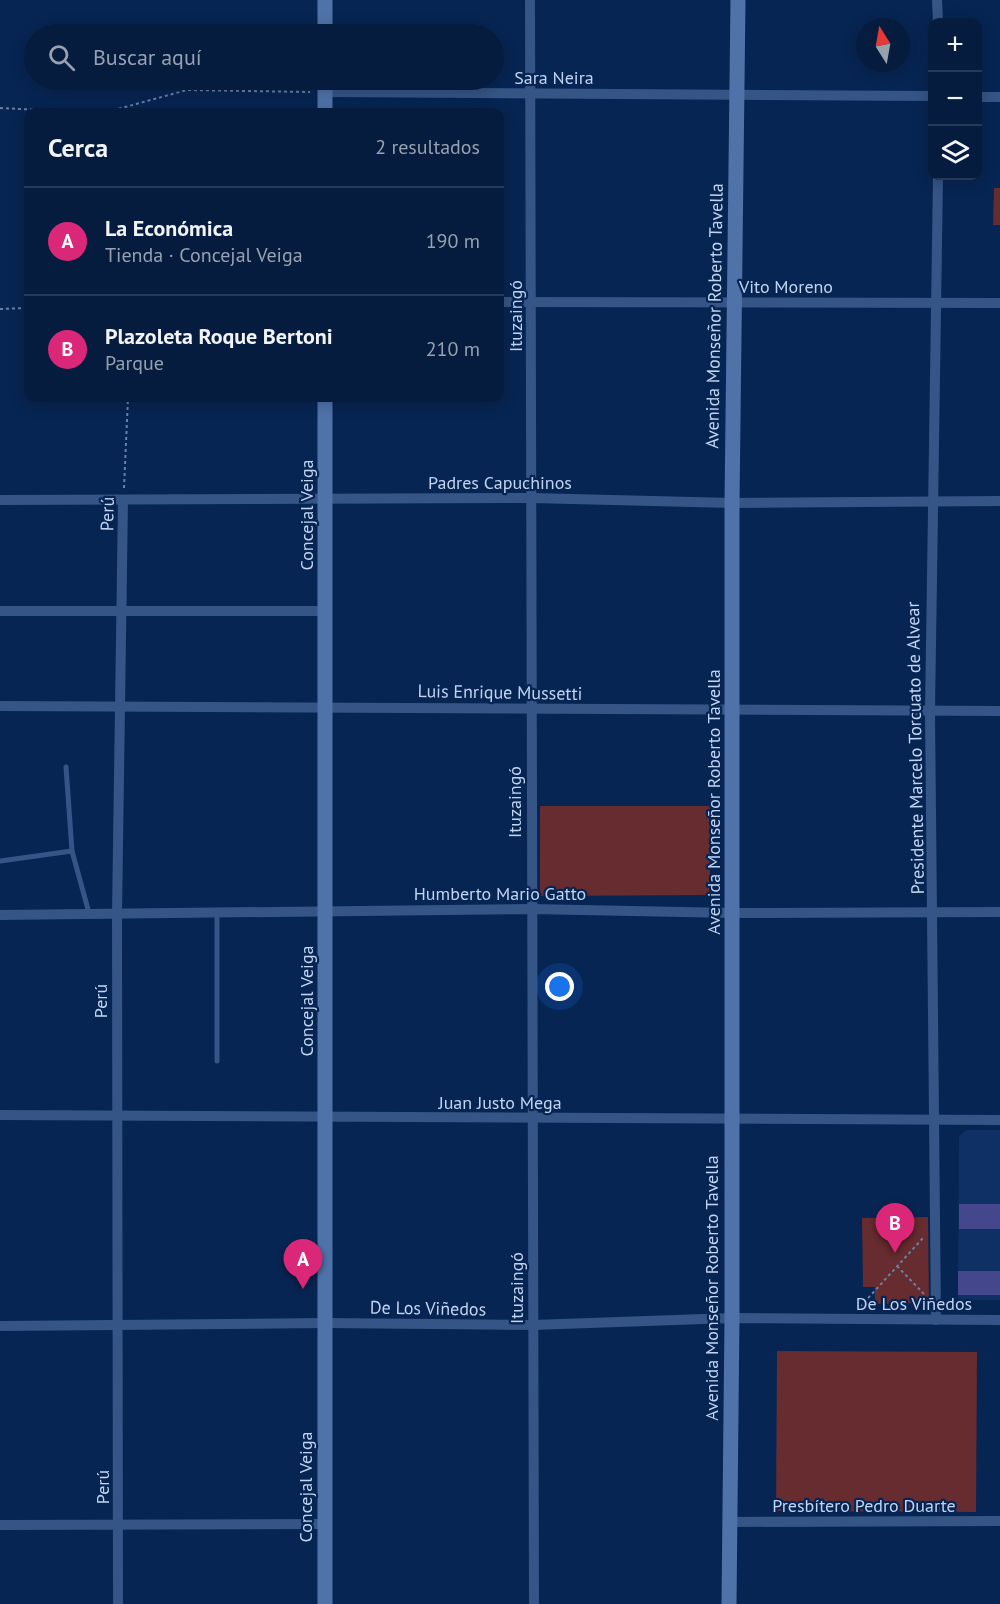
<!DOCTYPE html>
<html lang="es">
<meta charset="utf-8">
<style>
:root{--surface:#051c3e;--page:#132949;--text:#f1f3f6;--muted:#97a1b0;--line:#263a58;--accent:#db2777}
body{margin:0;font-family:"PT Sans",sans-serif;background:var(--page);color:var(--text)}
.controls{position:absolute;right:18px;top:18px;display:grid;overflow:hidden;border-radius:12px;box-shadow:0 3px 15px #0003}
.controls button{width:54px;height:54px;display:grid;place-items:center;padding:0;border:0;border-bottom:2px solid var(--line);background:var(--surface);color:var(--text);font:30px sans-serif}
.compass{position:absolute;left:856px;top:18px;width:54px;height:54px;border-radius:50%;background:var(--surface);box-shadow:0 3px 15px #0003;rotate:349deg}
.you{position:absolute;left:560px;top:987px;width:21px;height:21px;margin:-15px;border:4px solid #fff;border-radius:50%;background:#1a73e8;box-shadow:0 0 0 9px #1a73e833}
.badge{display:grid;place-items:center;width:39px;height:39px;border-radius:50%;background:var(--accent);color:#fff;font-size:20px;font-weight:700}
.pin{position:absolute;translate:-50% -50px;filter:drop-shadow(0 2px 3px #0008)}
.pin::after{content:'';position:absolute;top:32px;width:21px;height:18px;background:inherit;clip-path:polygon(0 0,100% 0,50% 100%)}
.list{margin:0;padding:0;list-style:none}
h2{display:flex;justify-content:space-between;align-items:center;height:78px;margin:0;padding:0 24px;font-size:26px}
h2 small{font-size:20px;font-weight:400;color:var(--muted)}
.list li{display:grid;grid-template-columns:39px 1fr auto;gap:18px;align-items:center;box-sizing:border-box;height:108px;padding:0 24px;border-top:2px solid var(--line)}
.list b{display:block;font-size:22px;white-space:nowrap}
.list p{margin:0;font-size:20px;white-space:nowrap;color:var(--muted)}
.list em{font-size:20px;font-style:normal;color:var(--muted)}
.icon{flex:none;width:33px;height:33px;fill:none;stroke:currentColor;stroke-width:2;stroke-linecap:round;stroke-linejoin:round}
.map{position:relative;flex:none;width:1000px;height:1604px;overflow:hidden}
.search{position:absolute;background:var(--surface);box-shadow:0 3px 15px #0003;left:24px;top:24px;width:480px;height:66px;display:flex;align-items:center;gap:15px;box-sizing:border-box;padding:0 21px;border-radius:33px;color:var(--muted);font-size:22px}
.panel{position:absolute;background:var(--surface);box-shadow:0 3px 15px #0003;left:24px;top:108px;width:480px;height:294px;border-radius:12px}
.map>svg:first-child{display:block}
.built{fill:#0e3064}
.green{fill:#662c2f}
.building{fill:#44478b}
.lines{fill:none;stroke-linecap:round;stroke-linejoin:round}
.path{stroke:#6981a6;stroke-width:2;stroke-dasharray:3 3;stroke-linecap:butt}
.lane{stroke:#345586;stroke-width:5}
.street{stroke:#345586;stroke-width:10}
.secondary{stroke:#4f73a9;stroke-width:15}
.labels{text-anchor:middle;dominant-baseline:central;stroke-width:4.5;stroke-linejoin:round;paint-order:stroke}
.street-label{font-size:18px;fill:#c1d4f1;stroke:#072553}
</style>
<div class="map">
<svg width="1000" height="1604" viewBox="0 0 1000 1604">
<rect width="100%" height="100%" fill="#072553"/>
<polygon class="built" points="966,1130 1000,1130 1000,1300 958,1300 959,1137"/>
<g class="green">
<polygon points="994,188 1000,188 1000,225 993,225"/>
<polygon points="540,806 710,806 710,895 540,896"/>
<polygon points="928,1217 929,1303 875,1304 875,1287 863,1287 862,1218"/>
<polygon points="777,1351 977,1352 976,1512 776,1511"/>
</g>
<g class="building">
<rect x="959" y="1204" width="41" height="25"/>
<rect x="958" y="1271" width="42" height="24"/>
</g>
<g class="lines">
<g class="path">
<polyline points="0,108 79,112"/>
<polyline points="107,112 187,90 310,92"/>
<polyline points="0,309 28,308"/>
<polyline points="124,488 128,398"/>
<polyline points="897,1266 924,1294"/>
<polyline points="860,1307 923,1238"/>
</g>
<g class="lane">
<polyline points="66,767 72,851 89,913"/>
<polyline points="0,861 72,851"/>
<polyline points="217,912 217,1061"/>
</g>
<g class="street">
<polyline points="530,0 534,1604"/>
<polyline points="937,0 938,22"/>
<polyline points="325,92 932,96"/>
<polyline points="978,97 1000,97"/>
<polyline points="500,302 1000,303"/>
<polyline points="0,500 532,498 732,503 1000,501"/>
<polyline points="0,611 325,611"/>
<polyline points="0,706 1000,711"/>
<polyline points="0,915 531,909 732,913 1000,912"/>
<polyline points="0,1115 1000,1120"/>
<polyline points="936,1320 930,711 938,176"/>
<polyline points="0,1326 324,1323 533,1325 732,1318 1000,1320"/>
<polyline points="728,1522 1000,1521"/>
<polyline points="0,1525 325,1524"/>
<polyline points="118,1604 117,914 123,500"/>
</g>
<g class="secondary">
<polyline points="325,34 325,0"/>
<polyline points="325,112 325,80"/>
<polyline points="325,1604 325,398"/>
<polyline points="729,1604 732,1318 732,503 738,0"/>
</g>
</g>
<g class="labels">
<g class="street-label">
<text x="554" y="77">Sara Neira</text>
<text x="786" y="286">Vito Moreno</text>
<text transform="translate(515 316) rotate(-90)">Ituzaingó</text>
<text transform="translate(714 316) rotate(-89)">Avenida Monseñor Roberto Tavella</text>
<text x="500" y="482">Padres Capuchinos</text>
<text transform="translate(107 514) rotate(-89)">Perú</text>
<text transform="translate(306 515) rotate(-90)">Concejal Veiga</text>
<text transform="translate(500 692) rotate(1)">Luis Enrique Mussetti</text>
<text transform="translate(915 748) rotate(-91)">Presidente Marcelo Torcuato de Alvear</text>
<text transform="translate(514 802) rotate(-90)">Ituzaingó</text>
<text transform="translate(713 802) rotate(-90)">Avenida Monseñor Roberto Tavella</text>
<text x="500" y="893">Humberto Mario Gatto</text>
<text transform="translate(100 1001) rotate(-90)">Perú</text>
<text transform="translate(306 1001) rotate(-90)">Concejal Veiga</text>
<text x="500" y="1102">Juan Justo Mega</text>
<text transform="translate(516 1288) rotate(-90)">Ituzaingó</text>
<text transform="translate(711 1288) rotate(-90)">Avenida Monseñor Roberto Tavella</text>
<text x="914" y="1303">De Los Viñedos</text>
<text transform="translate(428 1308) rotate(1)">De Los Viñedos</text>
<text transform="translate(102 1487) rotate(-90)">Perú</text>
<text transform="translate(305 1487) rotate(-90)">Concejal Veiga</text>
<text x="864" y="1505">Presbítero Pedro Duarte</text>
</g>
</g>
</svg>
<div class="controls">
<button>+</button>
<button>−</button>
<button><svg class="icon" aria-label="layers" viewBox="0 0 24 24"><path d="M12 4l9 5-9 5-9-5zM3 14l9 5 9-5"/></svg></button>
</div>
<svg class="compass" viewBox="-18 -18 36 36"><path d="M0-13l5 13h-10z" fill="#e53935"/><path d="M0 13l5-13h-10z" fill="#97a1b0"/></svg>
<div class="you"></div>
<div class="pin badge" style="left:303px;top:1289px">A</div>
<div class="pin badge" style="left:895px;top:1253px">B</div>
<div class="search"><svg class="icon" aria-label="search" viewBox="0 0 24 24"><circle cx="10" cy="10" r="6"/><path d="M15 15l6 6"/></svg>Buscar aquí</div>
<section class="panel">
<h2>Cerca<small>2 resultados</small></h2>
<ul class="list">
<li><span class="badge">A</span><div><b>La Económica</b><p>Tienda · Concejal Veiga</p></div><em>190 m</em></li>
<li><span class="badge">B</span><div><b>Plazoleta Roque Bertoni</b><p>Parque</p></div><em>210 m</em></li>
</ul>
</section>
</div>
